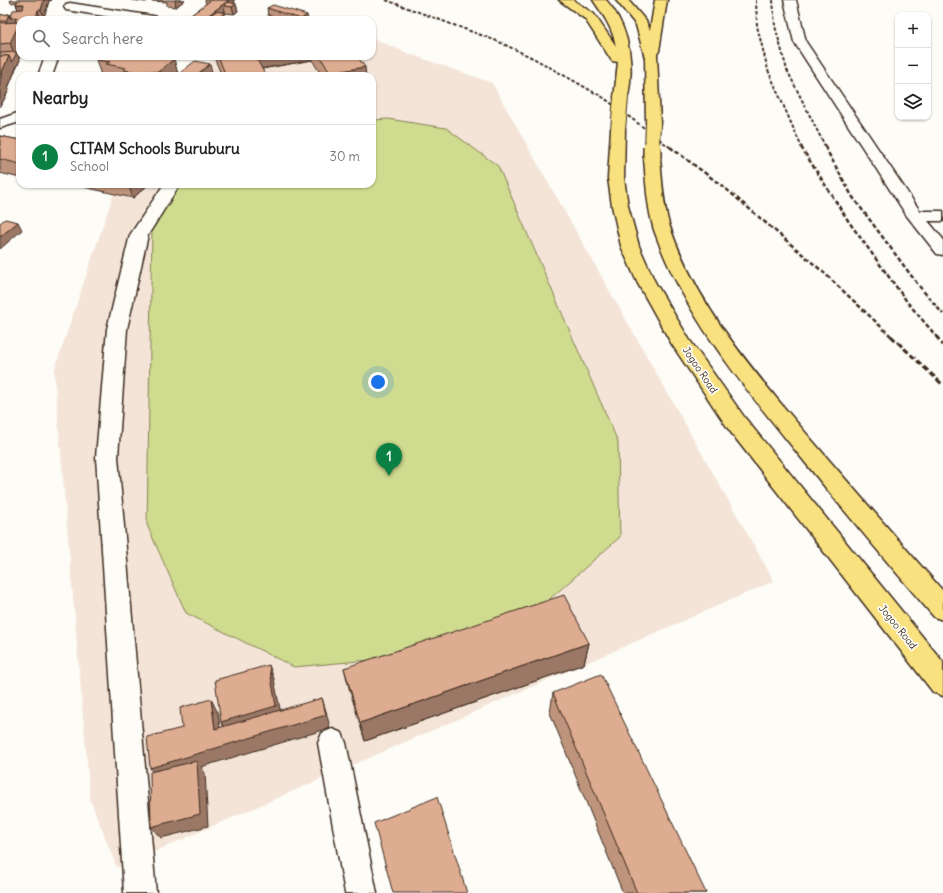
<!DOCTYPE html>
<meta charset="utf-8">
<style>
:root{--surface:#fff;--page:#f2f2f2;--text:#222;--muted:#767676;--line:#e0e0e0;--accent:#0b8043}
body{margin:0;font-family:Delius,sans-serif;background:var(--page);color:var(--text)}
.controls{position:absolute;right:12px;top:12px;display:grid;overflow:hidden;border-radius:8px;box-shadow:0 1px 3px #0004}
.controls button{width:36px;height:36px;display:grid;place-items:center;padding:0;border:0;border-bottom:1px solid var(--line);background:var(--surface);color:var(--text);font:20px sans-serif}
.you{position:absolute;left:378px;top:382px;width:14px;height:14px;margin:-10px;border:3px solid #fff;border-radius:50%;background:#1a73e8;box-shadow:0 0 0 6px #1a73e833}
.badge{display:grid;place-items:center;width:26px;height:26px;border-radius:50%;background:var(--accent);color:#fff;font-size:13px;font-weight:700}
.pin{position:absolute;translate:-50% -33px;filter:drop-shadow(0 1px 2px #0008)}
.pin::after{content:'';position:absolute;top:21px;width:14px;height:12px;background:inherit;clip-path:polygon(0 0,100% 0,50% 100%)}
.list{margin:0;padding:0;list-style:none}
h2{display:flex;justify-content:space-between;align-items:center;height:52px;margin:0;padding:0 16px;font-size:17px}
h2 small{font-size:13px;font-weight:400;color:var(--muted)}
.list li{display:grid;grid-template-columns:26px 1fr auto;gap:12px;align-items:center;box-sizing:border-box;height:64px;padding:0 16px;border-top:1px solid var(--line)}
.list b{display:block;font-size:15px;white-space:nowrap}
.list p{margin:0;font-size:13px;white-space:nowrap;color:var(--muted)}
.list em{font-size:13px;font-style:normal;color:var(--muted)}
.icon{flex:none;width:22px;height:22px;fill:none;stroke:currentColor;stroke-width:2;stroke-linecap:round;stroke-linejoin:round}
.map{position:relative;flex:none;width:943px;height:893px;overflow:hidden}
.search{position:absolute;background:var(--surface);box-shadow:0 1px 3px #0004;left:16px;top:16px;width:360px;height:44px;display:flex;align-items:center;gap:10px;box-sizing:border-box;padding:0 14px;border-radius:12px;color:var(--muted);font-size:15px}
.panel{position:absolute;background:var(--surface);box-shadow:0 1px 3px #0004;left:16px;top:72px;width:360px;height:116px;border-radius:12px}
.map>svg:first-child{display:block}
.built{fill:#f4e4d8}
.green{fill:#cfdb8f;stroke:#858256}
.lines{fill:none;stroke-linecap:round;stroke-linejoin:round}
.minor-casing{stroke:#3b2a1e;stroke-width:3}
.major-casing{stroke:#3b2a1e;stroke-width:3}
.minor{fill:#fdfcf7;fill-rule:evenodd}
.major{fill:#fae180;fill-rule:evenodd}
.rail-far2{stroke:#3b2a1e;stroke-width:2;stroke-dasharray:3.5 2;stroke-linecap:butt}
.rail-far1{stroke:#3b2a1e;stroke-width:2.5;stroke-dasharray:4.5 2.5;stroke-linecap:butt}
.rail{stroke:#3b2a1e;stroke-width:3;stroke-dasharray:6 3;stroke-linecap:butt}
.major-bridge-far1-casing{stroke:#3b2a1e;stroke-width:16;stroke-linecap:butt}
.major-bridge-casing{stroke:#3b2a1e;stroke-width:20;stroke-linecap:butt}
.major-bridge-far1{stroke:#fae180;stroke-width:14}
.major-bridge{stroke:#fae180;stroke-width:17}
.wall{fill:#bf947d;stroke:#3b2a1e}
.shaded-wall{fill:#9b7866;stroke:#3b2a1e}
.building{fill:#deac91;stroke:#3b2a1e}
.labels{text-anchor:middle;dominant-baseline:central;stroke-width:3.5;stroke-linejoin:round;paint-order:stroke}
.street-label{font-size:10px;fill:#3b2a1e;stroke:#fdfcf7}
</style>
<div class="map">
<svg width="943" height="893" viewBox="0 0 943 893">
<rect width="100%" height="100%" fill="#fdfcf7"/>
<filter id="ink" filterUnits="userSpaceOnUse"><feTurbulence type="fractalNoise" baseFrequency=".025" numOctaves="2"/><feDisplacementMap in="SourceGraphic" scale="8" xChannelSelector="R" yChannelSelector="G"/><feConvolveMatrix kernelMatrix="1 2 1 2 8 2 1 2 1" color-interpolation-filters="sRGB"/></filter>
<g filter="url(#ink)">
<polygon class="built" points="372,38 410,54 492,83 774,581 117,868 90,799 54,371 117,184 372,184 372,76 196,76 204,64 231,56 372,56"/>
<polygon class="green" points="388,119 446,128 498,166 618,442 620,537 534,613 435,654 294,667 186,613 147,525 152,227 176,184 372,184 372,120"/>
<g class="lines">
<g class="minor-casing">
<g id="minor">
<polygon points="784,0 796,0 806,42 920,211 943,211 943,221 928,221 943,239 943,255 937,254 907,216 794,42"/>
<polygon points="70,3 153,16 157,17 159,20 130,20 66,10 64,7 66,4"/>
<polygon points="45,56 59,56 52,76 38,76"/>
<polygon points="20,112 20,122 0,128 0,119"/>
<polygon points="164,184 180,184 148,235 127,329 118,457 156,893 124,893 96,457 107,329 130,235"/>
<polygon points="332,729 342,733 346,743 377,893 345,893 318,743 322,733"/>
</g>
</g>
<g class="major-casing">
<g id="major">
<path d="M 559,0 L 573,0 L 594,14 L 616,46 C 612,27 604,16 593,0 L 606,0 C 626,22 633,54 630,83 C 629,89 629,96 626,101 L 621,102 L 616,101 L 614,98 L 618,62 L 612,61 L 585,19 Z"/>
<polygon points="616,0 628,0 646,21 650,30 655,0 667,0 659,51 657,54 660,123 658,126 653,127 648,126 646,123 645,58 636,25"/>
<polygon points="618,125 623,126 625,129 624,178 628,206 639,246 655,282 689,339 745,418 943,662 943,696 933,692 729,430 671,343 637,282 621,246 612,206 608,178 611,129 613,126"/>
<path d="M 652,153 L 657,155 L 660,158 C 662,180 663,203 669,224 C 696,306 755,373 810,438 C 854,489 898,540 943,591 L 943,620 L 934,617 C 887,562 840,506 795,450 C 740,382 683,313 654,230 C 647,207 646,182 644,158 L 647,155 Z"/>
</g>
</g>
<use href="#minor" class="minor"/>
<use href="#major" class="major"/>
<g class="rail-far2">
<polyline points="386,0 497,41 535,59 604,98 671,148"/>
<polyline points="756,0 757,26 768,70 802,148"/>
<polyline points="773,0 775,26 787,70 826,148"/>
</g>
<g class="rail-far1">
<polyline points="670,147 725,188 822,271 892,337"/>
<polyline points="801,147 849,222 908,303 937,337"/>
<polyline points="825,147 852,196 919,286 943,314"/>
</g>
<g class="rail">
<polyline points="891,336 943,385"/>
<polyline points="936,336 943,345"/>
</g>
<g class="major-bridge-far1-casing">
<g id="major-bridge-far1">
<polyline points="618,129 621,98"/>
<polyline points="652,148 653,123"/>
</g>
</g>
<g class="major-bridge-casing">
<polyline id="major-bridge" points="652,158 652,147"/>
</g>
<use href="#major-bridge-far1" class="major-bridge-far1"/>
<use href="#major-bridge" class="major-bridge"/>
</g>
<g class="wall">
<polygon points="10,0 52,0 49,1 44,17 41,18 40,20 20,20 20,49 18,54 20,60 15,70 15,71 8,88 9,90 0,107 0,15 9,14 10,17 18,10 16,4 17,2 11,3"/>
<polygon points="132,0 149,0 145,2"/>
<polygon points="151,0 185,0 176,7 167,6 167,2 151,1"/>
<polygon points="205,0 234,0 238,11 234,14 225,13 225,11 224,12 225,13 226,18 233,20 188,20 187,18 206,4"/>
<polygon points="267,8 308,20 282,20 268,15"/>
<polygon points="177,56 189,56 186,58 177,57"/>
<polygon points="214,56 357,56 366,76 322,76 312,60 262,69 266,76 222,76 216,62"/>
<polygon points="163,57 176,76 110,76 101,75 96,60"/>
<polygon points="0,136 20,140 20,178 0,173"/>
<polygon points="70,184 149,184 133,198"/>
<polygon points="589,643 584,664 365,741 349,688 344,668"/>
<polygon points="553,693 706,893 623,893 550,713"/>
</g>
<g class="shaded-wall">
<polygon points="44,0 52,0 49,1 44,17 41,10"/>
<polygon points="145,0 149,0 145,2"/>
<polygon points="175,0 185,0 176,7"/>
<polygon points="229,0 234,0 235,4 224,6 225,11 214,20 205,19 206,20 202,20"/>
<polygon points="16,4 24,4 27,11 19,12"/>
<polygon points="236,4 238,11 234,14 232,7"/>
<polygon points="38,10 41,18 40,20 36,20 36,19"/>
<polygon points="225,13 226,20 215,20"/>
<polygon points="9,14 10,18 17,17 20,22 20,49 18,54 20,60 15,70 15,71 8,88 9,90 0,107 0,79 2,76 1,74 9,56 15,56 10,43 13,25 11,22 9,28 6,21"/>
<polygon points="307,15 308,20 301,20 301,19"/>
<polygon points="252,56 311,56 312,60 254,70"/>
<polygon points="174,59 178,74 176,76 159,76 158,72"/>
<polygon points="210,64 213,76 195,76"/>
<polygon points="365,67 366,76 331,76 330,73"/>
<polygon points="149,71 151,76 146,76 146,73"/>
<polygon points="128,184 149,184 133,198"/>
<polygon points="18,222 22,230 0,249 0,237"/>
<polygon points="589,643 584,664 365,741 360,723"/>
<polygon points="269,665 274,679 282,719 228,735 221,722"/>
<polygon points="322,698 326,711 330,728 201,767 205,773 208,826 161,838 151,827 159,780 150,768"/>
<polygon points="211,699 218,713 222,742 215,729"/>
</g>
<g class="building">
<polygon points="18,0 44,0 41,10 38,10 36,19 34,19 34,20 20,20 20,22 15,22 17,17 10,18 13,10 23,9 24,4 16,4"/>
<polygon points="211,0 229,0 202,20 187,18"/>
<polygon points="228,2 236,4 232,7 224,6"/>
<polygon points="273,5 307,15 301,19 267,8"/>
<polygon points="216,11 225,13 215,20 205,19"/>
<polygon points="9,14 6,21 0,21 0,15"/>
<polygon points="221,17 233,19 231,20 218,20"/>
<polygon points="20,22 10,43 0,44 0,23"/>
<polygon points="17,52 12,62 9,56 0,56 0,53"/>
<polygon points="0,56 9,56 1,74 0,74"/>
<polygon points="101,56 153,56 174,59 158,72 149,71 146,73 123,70 126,68 106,64 110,62 96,60"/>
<polygon points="153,56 163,56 162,57"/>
<polygon points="218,56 255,56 266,76 226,76"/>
<polygon points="320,56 357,56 365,67 330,73"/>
<polygon points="195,61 210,64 195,76 176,76"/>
<polygon points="0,136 20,140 20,164 0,159"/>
<polygon points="5,219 18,222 0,237 0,223"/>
<polygon points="564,595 589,643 360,723 344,668"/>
<polygon points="269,665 276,706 221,722 215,680"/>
<polygon points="601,674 706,893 637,893 553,693"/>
<polygon points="322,698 326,715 150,768 147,737 182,728 180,708 211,699 215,729"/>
<polygon points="197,761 200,814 151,827 150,772"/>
<polygon points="437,797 467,893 393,893 374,823"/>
</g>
</g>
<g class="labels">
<g class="street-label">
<text transform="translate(700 370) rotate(56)">Jogoo Road</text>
<text transform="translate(898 627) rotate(51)">Jogoo Road</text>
</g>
</g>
</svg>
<div class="controls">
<button>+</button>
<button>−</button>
<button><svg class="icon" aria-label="layers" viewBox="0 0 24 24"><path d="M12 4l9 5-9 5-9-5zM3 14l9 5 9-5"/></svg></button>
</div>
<div class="you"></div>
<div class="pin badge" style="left:389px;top:476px">1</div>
<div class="search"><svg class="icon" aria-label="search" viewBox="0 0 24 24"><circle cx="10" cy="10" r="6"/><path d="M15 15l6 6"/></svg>Search here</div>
<section class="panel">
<h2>Nearby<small></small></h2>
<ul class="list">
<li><span class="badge">1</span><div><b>CITAM Schools Buruburu</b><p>School</p></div><em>30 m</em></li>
</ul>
</section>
</div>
